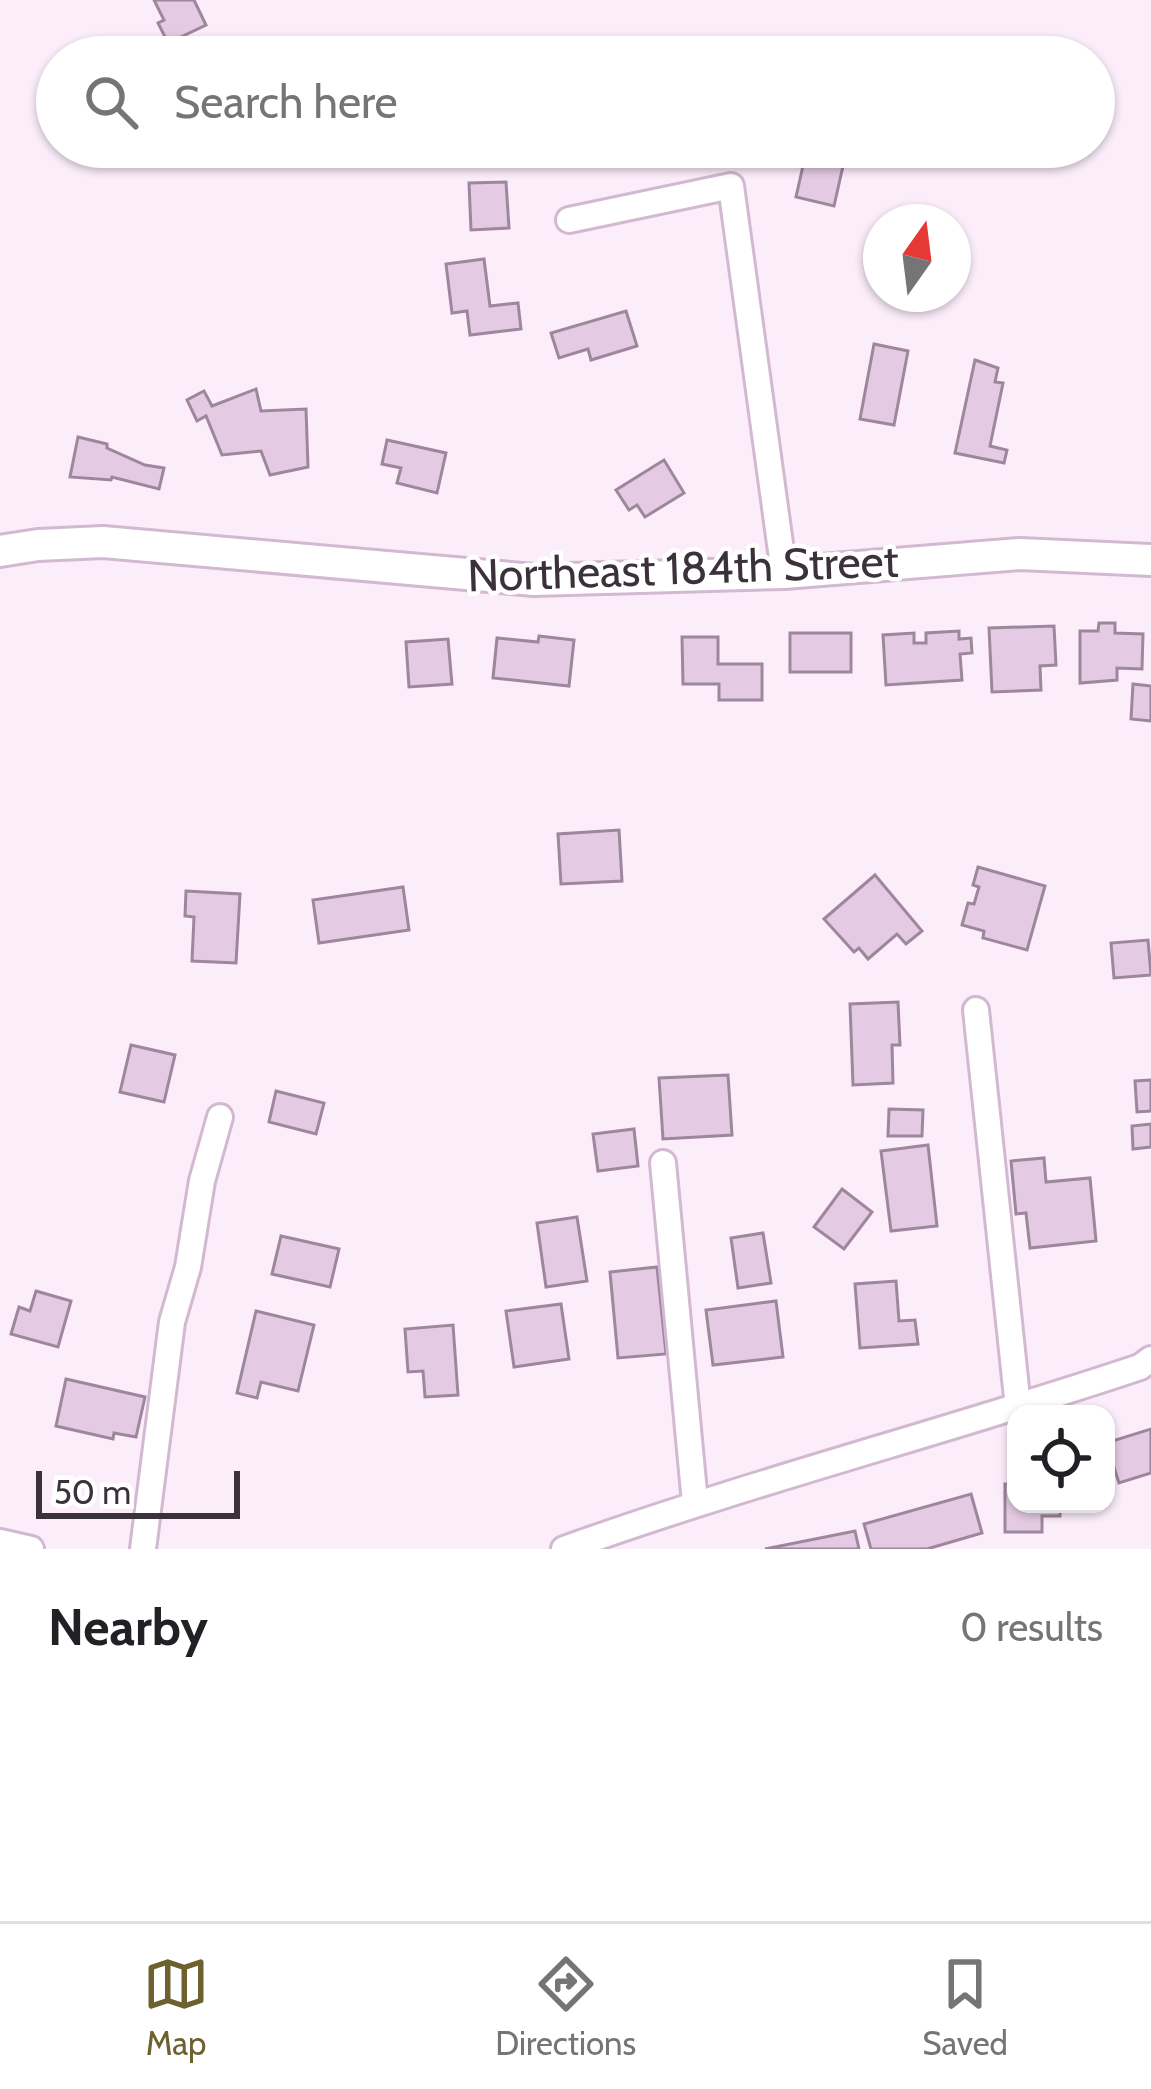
<!DOCTYPE html>
<style>
:root{--surface:#fff;--page:#f6f6f6;--text:#202124;--muted:#757577;--line:#e0e0e0;--accent:#6d622f}
body{margin:0;font-family:Cabin,sans-serif;background:var(--page);color:var(--text)}
.controls{position:absolute;right:36px;bottom:36px;display:grid;overflow:hidden;border-radius:24px;box-shadow:0 3px 9px #0004}
.controls button{width:108px;height:108px;display:grid;place-items:center;padding:0;border:0;border-bottom:3px solid var(--line);background:var(--surface);color:var(--text);font:60px sans-serif}
.compass{position:absolute;left:863px;top:204px;width:108px;height:108px;border-radius:50%;background:var(--surface);box-shadow:0 3px 9px #0004;rotate:14deg}
.scale{position:absolute;left:36px;bottom:30px;width:204px;box-sizing:border-box;padding-left:12px;border:6px solid #3b313a;border-top:0;font-size:33px;line-height:42px;white-space:nowrap;color:#3b313a;-webkit-text-stroke:9px #fff;paint-order:stroke}
.list{margin:0;padding:0;list-style:none}
h2{display:flex;justify-content:space-between;align-items:center;height:156px;margin:0;padding:0 48px;font-size:51px}
h2 small{font-size:39px;font-weight:400;color:var(--muted)}
.icon{flex:none;width:66px;height:66px;fill:none;stroke:currentColor;stroke-width:2;stroke-linecap:round;stroke-linejoin:round}
.map{position:relative;flex:none;width:1151px;height:1549px;overflow:hidden}
.search{position:absolute;background:var(--surface);box-shadow:0 3px 9px #0004;left:36px;right:36px;top:36px;height:132px;display:flex;align-items:center;gap:30px;box-sizing:border-box;padding:0 42px;border-radius:66px;color:var(--muted);font-size:45px}
.sheet{height:372px;background:var(--surface)}
nav{display:flex;justify-content:space-around;align-items:center;box-sizing:border-box;height:168px;border-top:3px solid var(--line);background:var(--surface);font-size:33px;color:var(--muted)}
nav a{display:grid;justify-items:center;gap:6px}
nav .on{color:var(--accent)}
.map>svg:first-child{display:block}
.building{fill:#e4cbe3;stroke:#9e869d;stroke-width:3}
.lines{fill:none;stroke-linecap:round;stroke-linejoin:round}
.minor-casing{stroke:#d2b9d1;stroke-width:30}
.tertiary-casing{stroke:#d2b9d1;stroke-width:36}
.minor{stroke:#fff;stroke-width:24}
.tertiary{stroke:#fff;stroke-width:30}
.labels{text-anchor:middle;dominant-baseline:central;stroke-width:9;stroke-linejoin:round;paint-order:stroke}
.street-label{font-size:45px;fill:#3b313a;stroke:#fff}
</style>
<div class="map">
<svg width="1151" height="1549" viewBox="0 0 1151 1549">
<rect width="100%" height="100%" fill="#fcedfb"/>
<g class="building">
<polygon points="154,0 194,0 206,25 168,43 158,23 164,20"/>
<polygon points="807,148 845,157 834,206 796,197"/>
<polygon points="506,182 509,228 471,230 469,183"/>
<polygon points="484,259 490,306 518,303 521,329 470,335 467,311 452,313 446,264"/>
<polygon points="626,311 637,346 591,360 588,349 559,358 551,333"/>
<polygon points="874,344 908,351 894,425 860,419"/>
<polygon points="975,360 998,368 995,382 1003,383 990,446 1007,450 1004,463 955,453"/>
<polygon points="256,389 261,411 306,409 308,467 270,475 261,451 222,455 206,416 197,421 187,400 204,391 212,406"/>
<polygon points="78,437 107,444 107,448 145,465 164,468 159,489 112,477 111,480 70,477"/>
<polygon points="387,440 446,453 437,493 397,483 401,468 382,464"/>
<polygon points="664,460 684,493 645,517 637,505 629,510 616,490"/>
<polygon points="1099,623 1115,623 1115,633 1143,634 1142,669 1117,668 1117,680 1080,683 1080,631 1098,631"/>
<polygon points="1054,626 1056,665 1040,666 1041,690 992,692 989,628"/>
<polygon points="959,631 959,639 971,638 972,653 960,654 962,680 886,685 883,635 914,633 914,643 926,643 926,633"/>
<rect x="790" y="633" width="61" height="39"/>
<polygon points="539,636 574,640 569,686 493,678 497,638 538,642"/>
<polygon points="682,637 718,637 718,664 762,664 762,700 719,700 719,684 683,684"/>
<polygon points="448,639 452,684 409,687 406,642"/>
<polygon points="1133,684 1151,686 1151,721 1131,719"/>
<polygon points="619,830 622,881 561,884 558,834"/>
<polygon points="978,867 1045,886 1027,950 983,938 984,931 962,925 968,903 974,904 979,887 973,885"/>
<polygon points="875,875 922,931 906,944 897,934 868,959 859,948 854,952 824,919"/>
<polygon points="403,887 409,930 319,943 313,900"/>
<polygon points="186,891 240,894 236,963 192,961 194,917 185,916"/>
<polygon points="1148,940 1151,975 1114,978 1111,943"/>
<polygon points="898,1002 900,1045 892,1045 893,1083 853,1085 850,1004"/>
<polygon points="131,1045 175,1055 164,1102 120,1092"/>
<polygon points="728,1075 732,1135 663,1139 659,1078"/>
<polygon points="1151,1080 1151,1111 1137,1112 1135,1081"/>
<polygon points="276,1091 324,1103 316,1134 269,1122"/>
<polygon points="889,1109 923,1110 922,1136 888,1136"/>
<polygon points="1151,1124 1151,1147 1133,1149 1132,1126"/>
<polygon points="634,1129 638,1166 598,1171 593,1134"/>
<polygon points="928,1145 937,1226 891,1231 881,1151"/>
<polygon points="1044,1158 1046,1182 1090,1178 1096,1241 1030,1248 1026,1213 1016,1214 1011,1161"/>
<polygon points="842,1189 872,1212 844,1249 814,1227"/>
<polygon points="577,1217 587,1281 546,1287 537,1223"/>
<polygon points="763,1233 771,1283 738,1288 731,1238"/>
<polygon points="281,1236 339,1249 330,1287 272,1274"/>
<polygon points="657,1267 666,1354 618,1358 610,1272"/>
<polygon points="896,1281 899,1321 915,1320 918,1344 860,1348 855,1284"/>
<polygon points="36,1291 71,1301 58,1347 11,1334 19,1307 30,1311"/>
<polygon points="776,1301 783,1357 713,1365 706,1310"/>
<polygon points="561,1304 569,1359 514,1367 506,1311"/>
<polygon points="256,1311 314,1325 298,1391 261,1382 257,1398 237,1393"/>
<polygon points="453,1325 458,1395 425,1397 423,1371 408,1372 405,1329"/>
<polygon points="66,1379 145,1397 136,1437 114,1433 113,1439 56,1426"/>
<polygon points="1151,1429 1151,1473 1119,1483 1106,1443"/>
<polygon points="1005,1484 1016,1484 1016,1504 1092,1504 1060,1505 1060,1516 1042,1516 1042,1532 1005,1532"/>
<polygon points="971,1494 982,1533 927,1549 871,1549 864,1524"/>
<polygon points="855,1531 859,1549 765,1549"/>
</g>
<g class="lines">
<g class="minor-casing">
<g id="minor">
<polyline points="569,220 731,186 784,573"/>
<polyline points="976,1010 1018,1407"/>
<polyline points="663,1163 695,1503"/>
<polyline points="0,1542 31,1549"/>
<polyline points="143,1549 172,1322 188,1267 202,1181 220,1117"/>
<path d="M 564,1549 C 754,1481 949,1431 1140,1367 L 1151,1359"/>
</g>
</g>
<g class="tertiary-casing">
<polyline id="tertiary" points="0,551 38,545 103,542 534,580 784,573 1020,554 1151,560"/>
</g>
<use href="#minor" class="minor"/>
<use href="#tertiary" class="tertiary"/>
</g>
<g class="labels">
<g class="street-label">
<text transform="translate(683 568) rotate(-2)">Northeast 184th Street</text>
</g>
</g>
</svg>
<div class="controls">
<button><svg class="icon" aria-label="locate" viewBox="0 0 24 24"><circle cx="12" cy="12" r="6"/><path d="M12 2v4M12 18v4M2 12h4M18 12h4"/></svg></button>
</div>
<svg class="compass" viewBox="-18 -18 36 36"><path d="M0-13l5 13h-10z" fill="#e53935"/><path d="M0 13l5-13h-10z" fill="#757577"/></svg>
<div class="scale">50 m</div>
<div class="search"><svg class="icon" aria-label="search" viewBox="0 0 24 24"><circle cx="10" cy="10" r="6"/><path d="M15 15l6 6"/></svg>Search here</div>
</div>
<section class="sheet">
<h2>Nearby<small>0 results</small></h2>
<ul class="list">
</ul>
</section>
<nav>
<a class="on"><svg class="icon" aria-label="map" viewBox="0 0 24 24"><path d="M3 6l6-2 6 2 6-2v14l-6 2-6-2-6 2zM9 4v14M15 6v14"/></svg>Map</a>
<a><svg class="icon" aria-label="directions" viewBox="0 0 24 24"><path d="M12 3l9 9-9 9-9-9zM9 14v-3h6M13 9l2 2-2 2"/></svg>Directions</a>
<a><svg class="icon" aria-label="saved" viewBox="0 0 24 24"><path d="M7 4h10v16l-5-4-5 4z"/></svg>Saved</a>
</nav>
